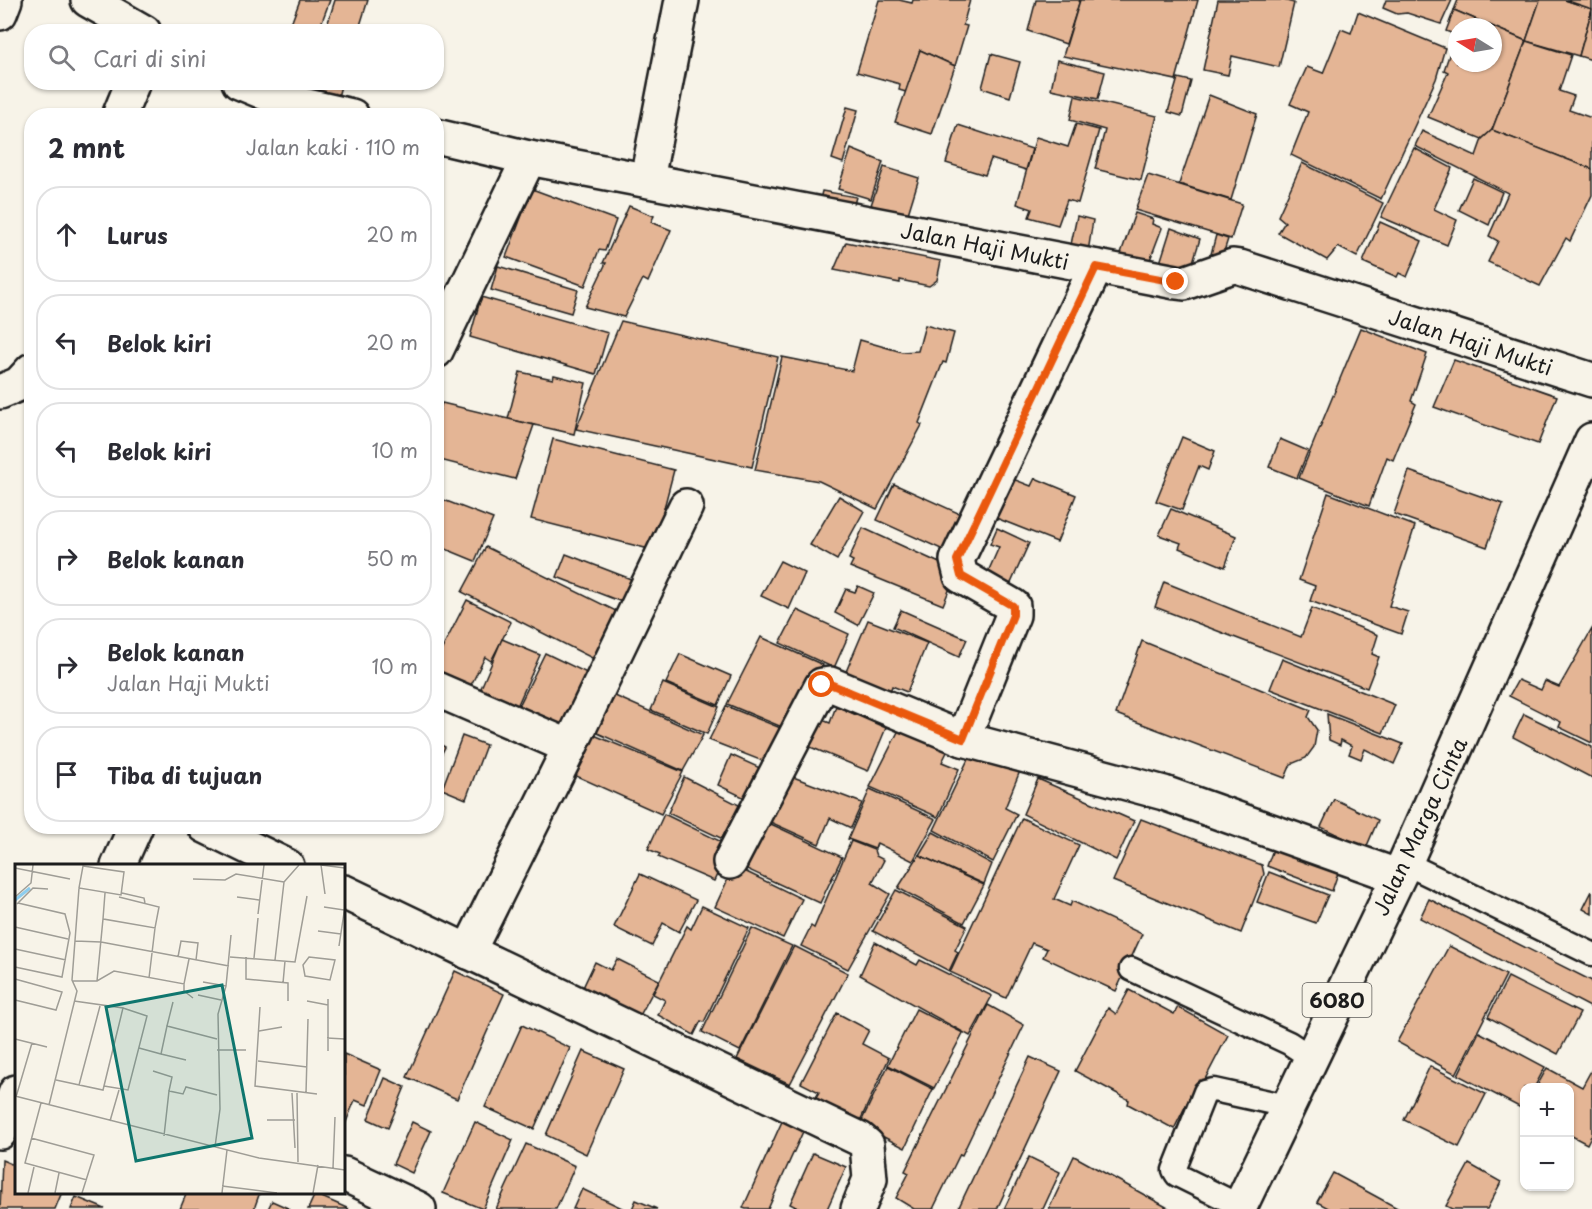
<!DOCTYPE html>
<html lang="id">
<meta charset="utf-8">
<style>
:root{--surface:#fff;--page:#f7f7f7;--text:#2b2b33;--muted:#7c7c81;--line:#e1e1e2}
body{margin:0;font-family:"Playpen Sans",sans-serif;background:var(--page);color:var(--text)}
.controls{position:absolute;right:18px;bottom:18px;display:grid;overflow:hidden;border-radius:12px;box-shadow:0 2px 4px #0004}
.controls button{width:54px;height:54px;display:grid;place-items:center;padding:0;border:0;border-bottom:2px solid var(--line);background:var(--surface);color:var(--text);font:30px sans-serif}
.compass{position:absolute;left:1448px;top:18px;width:54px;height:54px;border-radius:50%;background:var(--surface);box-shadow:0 2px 4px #0004;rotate:281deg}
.stop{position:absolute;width:18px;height:18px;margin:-14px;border:4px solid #ea580c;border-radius:50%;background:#fff}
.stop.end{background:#ea580c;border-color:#fff;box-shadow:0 2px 6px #0008}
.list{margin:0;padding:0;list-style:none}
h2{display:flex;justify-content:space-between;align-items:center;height:78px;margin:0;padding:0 24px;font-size:26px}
h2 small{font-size:20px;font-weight:400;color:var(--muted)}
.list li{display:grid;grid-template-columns:39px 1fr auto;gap:18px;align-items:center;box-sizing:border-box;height:96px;margin:0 12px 12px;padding:0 12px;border:2px solid var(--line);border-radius:24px}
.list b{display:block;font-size:22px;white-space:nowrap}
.list p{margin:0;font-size:20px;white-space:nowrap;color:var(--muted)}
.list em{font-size:20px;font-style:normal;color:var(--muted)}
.icon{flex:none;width:33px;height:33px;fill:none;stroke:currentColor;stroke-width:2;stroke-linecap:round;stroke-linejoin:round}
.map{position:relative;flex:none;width:1592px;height:1209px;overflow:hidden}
.search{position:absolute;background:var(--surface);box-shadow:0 2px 4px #0004;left:24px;top:24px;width:420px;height:66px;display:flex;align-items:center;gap:15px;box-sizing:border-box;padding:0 21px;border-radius:24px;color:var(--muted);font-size:22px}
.panel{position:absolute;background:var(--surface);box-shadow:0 2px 4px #0004;left:24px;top:108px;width:420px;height:726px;border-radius:24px}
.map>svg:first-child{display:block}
.building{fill:#e4b595;stroke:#1c1c1c;stroke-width:1.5;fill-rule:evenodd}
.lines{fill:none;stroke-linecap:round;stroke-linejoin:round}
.service-casing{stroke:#1c1c1c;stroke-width:27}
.minor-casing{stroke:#1c1c1c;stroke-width:38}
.primary-casing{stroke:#1c1c1c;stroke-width:38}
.service{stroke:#f7f3e8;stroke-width:22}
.minor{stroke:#f7f3e8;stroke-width:33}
.primary{stroke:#f7f3e8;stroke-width:33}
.route{stroke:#ea580c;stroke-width:8}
.labels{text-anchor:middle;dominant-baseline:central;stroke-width:4.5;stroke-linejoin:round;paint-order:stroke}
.shield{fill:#f7f3e8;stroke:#5e5c59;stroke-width:1.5}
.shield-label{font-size:20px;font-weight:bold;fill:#1c1c1c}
.street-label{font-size:21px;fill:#1c1c1c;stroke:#f7f3e8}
.inset-river{fill:none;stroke:#8dcdee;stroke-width:3}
.inset-road{fill:none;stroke:#9f9d96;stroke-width:1.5}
.view{fill:#0f766e;fill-opacity:0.15;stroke:#0f766e;stroke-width:3}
.inset-edge{fill:none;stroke:#1c1c1c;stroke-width:3}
</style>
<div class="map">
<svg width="1592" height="1209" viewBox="0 0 1592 1209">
<rect width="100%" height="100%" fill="#f7f3e8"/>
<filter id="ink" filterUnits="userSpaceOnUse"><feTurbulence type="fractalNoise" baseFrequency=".0167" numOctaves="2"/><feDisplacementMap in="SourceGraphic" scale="12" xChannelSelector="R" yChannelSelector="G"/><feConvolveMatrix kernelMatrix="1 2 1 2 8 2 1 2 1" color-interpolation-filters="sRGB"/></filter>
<g filter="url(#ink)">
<g class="building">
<polygon points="300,0 330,0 318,32 288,32"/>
<polygon points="335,0 368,0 358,32 325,32"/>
<polygon points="879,0 899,0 912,3 913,0 970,0 963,25 967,26 955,66 920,50 906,92 899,90 900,84 857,72"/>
<polygon points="1036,0 1080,0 1066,44 1028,31"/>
<polygon points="1080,0 1198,0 1176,80 1063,56"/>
<polygon points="1218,0 1283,0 1294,3 1279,67 1232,56 1228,75 1203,70"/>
<polygon points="1386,0 1452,0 1441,24 1407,13 1397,14 1383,8"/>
<polygon points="1458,0 1540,0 1526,41 1454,10"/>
<polygon points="1540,0 1565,0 1592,9 1579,56 1526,41"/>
<polygon points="1565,0 1592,0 1592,9"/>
<polygon points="1592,9 1592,60 1579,56"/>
<path d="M 1454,10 L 1526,41 L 1492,130 L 1482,139 L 1428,117 L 1448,72 L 1444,70 L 1456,35 L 1446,31 ZM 1457,27 L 1493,27 L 1493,63 L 1457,63 Z"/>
<polygon points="1358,12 1445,48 1436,79 1381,199 1291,155 1308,112 1290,104 1307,67 1323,73 1341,29 1351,33"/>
<polygon points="1526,41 1571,55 1559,91 1574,96 1569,110 1592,118 1592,169 1492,130"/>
<polygon points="920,50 955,66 932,134 895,122"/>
<polygon points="991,54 1020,62 1010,97 982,88"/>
<polygon points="1057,60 1105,72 1098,99 1051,89"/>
<polygon points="1178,78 1191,81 1182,116 1168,112"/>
<polygon points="314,82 342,82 338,97 313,88"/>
<polygon points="1209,95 1257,114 1231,200 1179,184"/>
<polygon points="1075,96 1157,116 1141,180 1095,169 1105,130 1070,120"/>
<polygon points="847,107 858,110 843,163 832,159"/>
<polygon points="1076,124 1099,130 1078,203 1067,200 1058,225 1029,217 1032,209 1017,204 1036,137 1068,147"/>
<polygon points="958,125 1032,149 1026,170 991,159 985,175 946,163"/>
<polygon points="1492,130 1592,169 1592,195 1570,241 1566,238 1540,286 1488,262 1498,241 1489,236 1508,193 1415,146 1422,131 1476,156 1482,139"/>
<polygon points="1414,148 1452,168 1434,209 1457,220 1447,245 1381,217"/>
<polygon points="851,149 883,162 871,199 838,189"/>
<polygon points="1302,163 1383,203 1357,257 1338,247 1327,260 1278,233 1285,222 1278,216"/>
<polygon points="884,167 919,178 907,217 871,205"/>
<polygon points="1148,175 1242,204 1231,239 1135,210"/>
<polygon points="1473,178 1502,192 1489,225 1459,210"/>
<polygon points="532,189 616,220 605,251 599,250 585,286 506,257"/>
<polygon points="822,191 856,197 852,211 819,204"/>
<polygon points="629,206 654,216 651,222 671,230 648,282 643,279 624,317 585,307 606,263 603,263"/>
<polygon points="1135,213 1153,219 1152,224 1162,228 1148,265 1120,256"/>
<polygon points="1077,216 1093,220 1088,252 1070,249"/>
<polygon points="1380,222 1422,241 1407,277 1399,273 1397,277 1363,262"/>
<polygon points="1171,228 1200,239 1189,275 1159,266"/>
<polygon points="1216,235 1228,239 1221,261 1210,258"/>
<polygon points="846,242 941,261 937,280 929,286 900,280 900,283 834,270"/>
<polygon points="498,266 578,290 571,313 491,290"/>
<polygon points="481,297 608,333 596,374 470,337"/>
<polygon points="621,321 778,357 752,467 576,429"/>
<polygon points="925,325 954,333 946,363 943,362 919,423 922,425 877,509 819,481 755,470 782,357 852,371 860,340 902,352 918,351"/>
<polygon points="1361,328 1427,354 1411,401 1416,404 1393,460 1387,457 1369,506 1299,478"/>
<polygon points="1454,360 1557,396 1538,444 1434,407"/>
<polygon points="520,372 553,379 554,375 586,383 574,434 508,419"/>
<polygon points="442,403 534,425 515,479 436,459 436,411 439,412"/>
<polygon points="1182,437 1215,451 1208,470 1199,466 1182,510 1156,501"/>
<polygon points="553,439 674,470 653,550 531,519"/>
<polygon points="1280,439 1308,451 1297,478 1269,467"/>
<polygon points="1409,471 1503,504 1487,547 1394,514"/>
<polygon points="1005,476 1031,486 1035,478 1076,495 1057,542 991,516"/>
<polygon points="894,484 967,517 950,553 877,520"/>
<polygon points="1328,493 1415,526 1389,606 1408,612 1401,634 1310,601 1315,586 1299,580"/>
<polygon points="839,496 864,511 837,560 810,545"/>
<polygon points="436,497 493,519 475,561 436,545"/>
<polygon points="1171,509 1236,536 1225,567 1179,548 1181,543 1159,535"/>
<polygon points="863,528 957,571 943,605 850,567 853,561 849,559"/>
<polygon points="997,528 1029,543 1007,592 984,581 999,547 990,544"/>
<polygon points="486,547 618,612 594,659 462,592"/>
<polygon points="566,554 636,581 627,604 557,577"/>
<polygon points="780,561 805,573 789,609 761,596"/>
<polygon points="1164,582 1301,637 1312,608 1378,635 1372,654 1379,657 1367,688 1155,607"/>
<polygon points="858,586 874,593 858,625 835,613 846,589 855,592"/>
<polygon points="467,600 511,622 491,661 485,657 468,691 436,675 436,661"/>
<polygon points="797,610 849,634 834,668 780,643"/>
<polygon points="901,610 967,639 959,657 893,627"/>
<polygon points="868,620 927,643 907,692 892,686 889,694 842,681"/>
<polygon points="1592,629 1592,743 1559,727 1561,722 1509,696 1518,680 1541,690 1545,681 1559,687"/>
<polygon points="761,637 823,665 809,701 797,696 782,727 727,704"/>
<polygon points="502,639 540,655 515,711 478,695"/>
<polygon points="1142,641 1311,710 1308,717 1317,730 1314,747 1306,758 1291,764 1285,778 1116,714"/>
<polygon points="545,653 587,673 559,731 517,710"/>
<polygon points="680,654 731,676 718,705 666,683"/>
<polygon points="1282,659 1395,705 1383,733 1270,689"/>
<polygon points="663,683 719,707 707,734 651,710"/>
<polygon points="615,696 703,735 683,771 595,732"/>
<polygon points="726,706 788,731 773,765 709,740"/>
<polygon points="836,706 886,728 868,771 808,746 820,719 830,723"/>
<polygon points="1327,714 1403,744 1394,764 1365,749 1361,759 1349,754 1352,746 1341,740 1340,745 1329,740"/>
<polygon points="1524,714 1592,747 1592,778 1513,737"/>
<polygon points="905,718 950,746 942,762 959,769 938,817 870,787"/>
<polygon points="594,735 683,772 661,814 572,774"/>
<polygon points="462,736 486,745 466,799 442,789"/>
<polygon points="436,742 445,747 436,765"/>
<polygon points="973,749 1020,771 1005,808 1017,814 993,862 934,830"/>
<polygon points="731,755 760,768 745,798 718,785"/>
<polygon points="780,772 862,803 851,828 830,818 819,844 759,817"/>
<polygon points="684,777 743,807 727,841 668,813"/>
<polygon points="1038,779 1134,821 1116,860 1023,814"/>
<polygon points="870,789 936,819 913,861 877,843 875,849 848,839"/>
<polygon points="1334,799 1378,820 1366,848 1321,827"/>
<polygon points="664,814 730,846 714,881 658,857 660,854 648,849"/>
<polygon points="758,818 842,857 820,903 736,864"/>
<polygon points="1022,818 1079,845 1054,899 1070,906 1072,901 1142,934 1116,991 1043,957 1047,949 1032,943 1006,998 950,972"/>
<polygon points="1141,819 1262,865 1264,874 1241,933 1113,881"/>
<polygon points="933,832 992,864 984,884 919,855"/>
<polygon points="851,841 874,850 876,856 884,860 872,883 890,894 848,969 801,946 811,926 814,928"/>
<polygon points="1276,841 1339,870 1332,891 1267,866"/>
<polygon points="919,855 984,885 964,923 898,888"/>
<polygon points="734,866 802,899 783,938 715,907"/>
<polygon points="1269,872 1328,895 1316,923 1257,902"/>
<polygon points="640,874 696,900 679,932 663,923 652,946 614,927"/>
<polygon points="896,890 967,926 955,950 958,952 949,971 873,931"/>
<polygon points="1592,891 1592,914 1583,909"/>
<polygon points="1429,899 1592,981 1592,1008 1420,918"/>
<polygon points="702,906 749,928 704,1022 701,1021 694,1035 658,1015 665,1000 653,994 687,926 691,929"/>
<polygon points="752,928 792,946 740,1051 702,1032"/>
<polygon points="875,942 917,965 920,960 992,996 970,1036 860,975"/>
<polygon points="794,946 848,973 790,1084 737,1059"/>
<polygon points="1449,946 1506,975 1456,1074 1397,1042"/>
<polygon points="617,959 659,980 637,1021 580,994 595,962 611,970"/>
<polygon points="455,971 504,994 457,1099 407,1077"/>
<polygon points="1508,977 1580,1013 1558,1054 1488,1017"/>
<polygon points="1129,990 1174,1014 1178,1007 1228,1035 1191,1106 1187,1103 1174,1129 1128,1104 1129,1100 1075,1071 1108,1008 1116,1014"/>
<polygon points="988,1005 1024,1025 962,1155 960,1154 933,1209 914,1209 896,1198 909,1173 905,1171"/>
<polygon points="916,1009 963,1033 934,1088 888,1065"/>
<polygon points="837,1013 869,1030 862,1044 889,1058 860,1121 815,1099 819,1092 801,1083"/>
<polygon points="522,1025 570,1048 534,1129 485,1107"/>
<polygon points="1479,1032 1545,1067 1534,1088 1524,1088 1523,1109 1458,1075"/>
<polygon points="583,1051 624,1069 586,1154 546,1135"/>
<polygon points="344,1054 381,1070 367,1105 355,1100 344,1127"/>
<polygon points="1030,1057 1061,1071 997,1209 962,1209 959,1207"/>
<polygon points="888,1066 933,1089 905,1148 872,1131 873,1127 862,1120"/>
<polygon points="1430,1066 1486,1094 1459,1147 1404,1120"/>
<polygon points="1547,1068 1582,1087 1592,1069 1592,1134 1587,1144 1570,1135 1570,1088 1536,1088"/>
<polygon points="385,1078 405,1087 388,1128 368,1119"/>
<polygon points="784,1117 805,1127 768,1209 746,1209 743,1208"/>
<polygon points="412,1122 431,1131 412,1173 393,1164"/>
<polygon points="475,1122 513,1140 483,1209 443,1193"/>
<polygon points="526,1144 575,1166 556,1209 496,1209"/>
<polygon points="813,1153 846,1167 827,1209 800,1209 790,1204"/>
<polygon points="1074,1156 1170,1209 1049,1209"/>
<polygon points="1029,1157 1060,1172 1043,1209 1004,1209"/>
<polygon points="2,1160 16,1166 16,1192 62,1192 55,1209 0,1209"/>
<polygon points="1469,1164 1501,1182 1487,1209 1452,1209 1446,1206"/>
<polygon points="1333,1173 1399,1209 1330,1209 1317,1202"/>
<polygon points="582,1189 624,1209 573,1209"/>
<polygon points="187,1192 260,1192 254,1209 180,1209"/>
<polygon points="315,1194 349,1209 308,1209"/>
<polygon points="76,1197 105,1209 71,1209"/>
<polygon points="636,1200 657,1209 632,1209"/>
<polygon points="272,1201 290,1209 268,1209"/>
</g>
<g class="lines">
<g class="service-casing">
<g id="service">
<polyline points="1405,863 1592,954"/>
<polyline points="1131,969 1289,1043 1310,1057"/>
<polyline points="1240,1206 1177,1175 1174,1170 1205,1092 1214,1090 1287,1106"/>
</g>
</g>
<g class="minor-casing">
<g id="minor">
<polyline points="88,0 144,32"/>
<polyline points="0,13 5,0"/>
<polyline points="239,82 285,101 352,116"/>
<polyline points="119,116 133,82"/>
<polyline points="436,136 529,158 1176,282 1184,283 1233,266 1240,267 1592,380"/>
<polyline points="647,179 682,0"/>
<polyline points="1096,267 957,560 961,576 1013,606 1013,615 963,739 1164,793 1397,876"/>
<polyline points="436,351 529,158"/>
<polyline points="0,392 19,384 32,370"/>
<polyline points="436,689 570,747 468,952"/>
<polyline points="570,747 686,506"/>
<polyline points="205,826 287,866"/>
<polyline points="730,862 822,685 830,684 963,739"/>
<polyline points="118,866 136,826"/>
<polyline points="344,892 860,1139 867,1145 870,1179 858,1209"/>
<polyline points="0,1132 16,1092"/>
<polyline points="344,1174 419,1209"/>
</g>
</g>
<g class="primary-casing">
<polyline id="primary" points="1239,1209 1405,863 1592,440"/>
</g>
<use href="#service" class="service"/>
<use href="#minor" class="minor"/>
<use href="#primary" class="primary"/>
</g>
</g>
<g class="lines" filter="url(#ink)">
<polyline class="route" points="822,685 830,684 963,739 1013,615 1013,606 961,576 957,560 1096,267 1176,282"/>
</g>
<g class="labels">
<rect class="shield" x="1302.5" y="983" width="69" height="34" rx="4.5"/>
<g class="shield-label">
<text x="1337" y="1000">6080</text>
</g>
<g class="street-label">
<text transform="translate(985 245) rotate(11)">Jalan Haji Mukti</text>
<text transform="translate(1471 341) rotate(18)">Jalan Haji Mukti</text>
<text transform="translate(1419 826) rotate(-65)">Jalan Marga Cinta</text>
</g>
</g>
<g transform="translate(15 864)">
<rect width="330" height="330" fill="#f7f3e8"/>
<path class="inset-river" d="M 0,36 L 15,24"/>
<path class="inset-road" d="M 306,1 L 310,30M 306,1 L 330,4M 68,2 L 109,8 L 106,31 L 64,24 ZM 0,4 L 55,15M 178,15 L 210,16 L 221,10 L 269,18M 269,18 L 284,1M 107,29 L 129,34 L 130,39M 0,33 L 16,19 L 18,1M 222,33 L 244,36M 2,40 L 18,24 L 33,25M 309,43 L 329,46M 243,50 L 249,1M 88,55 L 90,29M 0,63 L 53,75M 303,67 L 326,70M 60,77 L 86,78 L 214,102M 324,82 L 330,42M 0,85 L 51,96M 163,93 L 166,77 L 183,79 L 181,96M 215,93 L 280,98 L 292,32M 231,93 L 231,115 L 273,119 L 273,137M 294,93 L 320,96 L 315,116 L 290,112 L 288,101 ZM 239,94 L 243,54M 260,96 L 269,18M 0,103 L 47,113 L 55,69 L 50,50 L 3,39M 134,114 L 140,64M 0,115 L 47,128 L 41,146 L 0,136M 57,117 L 82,117 L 99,107 L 169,120 L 174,95M 82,117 L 88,55 L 140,64 L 144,43 L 104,33M 188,118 L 211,122M 268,119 L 270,97M 169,120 L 169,127 L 178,134M 183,131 L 206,136M 292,137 L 313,141M 245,143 L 240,222 L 302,230M 152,162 L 158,138M 244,167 L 267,163M 312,174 L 330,175M 0,175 L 32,183M 124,184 L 146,190 L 152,162 L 202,175M 202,186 L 231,186M 313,187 L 313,135M 146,190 L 171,196M 243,197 L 292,203M 138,207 L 157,213 L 154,227M 41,216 L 88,226 L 108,144 L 59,137M 64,221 L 85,142M 89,222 L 113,226 L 132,152 L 108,144M 277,229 L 280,284M 282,229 L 283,298M 291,229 L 293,155M 0,232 L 244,294 L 330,306M 1,233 L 17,179M 26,239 L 10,299 L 72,316M 34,241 L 62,127 L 57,116 L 64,24M 252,256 L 280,256M 95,257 L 104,226M 149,272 L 154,227 L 168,230 L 171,223 L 202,231M 16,274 L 79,291 L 67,329M 200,283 L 205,245 L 203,150 L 211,122 L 216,71M 318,304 L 320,253M 207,322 L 262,329M 13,329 L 19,303M 40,329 L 44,309M 207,329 L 212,286M 298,329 L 303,301"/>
<path class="view" d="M 207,121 L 237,274 L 121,297 L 91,143 Z"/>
<rect width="330" height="330" class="inset-edge"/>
</g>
</svg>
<div class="controls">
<button>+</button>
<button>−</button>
</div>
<svg class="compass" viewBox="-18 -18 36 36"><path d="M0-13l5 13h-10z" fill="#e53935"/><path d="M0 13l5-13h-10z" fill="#7c7c81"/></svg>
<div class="stop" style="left:822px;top:685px"></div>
<div class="stop end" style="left:1176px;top:282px"></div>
<div class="search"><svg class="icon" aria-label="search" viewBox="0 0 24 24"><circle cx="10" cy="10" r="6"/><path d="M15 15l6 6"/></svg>Cari di sini</div>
<section class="panel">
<h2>2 mnt<small>Jalan kaki · 110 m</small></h2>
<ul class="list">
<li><svg class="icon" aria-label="ahead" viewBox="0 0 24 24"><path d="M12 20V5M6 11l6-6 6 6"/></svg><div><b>Lurus</b></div><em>20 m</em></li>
<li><svg class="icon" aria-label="left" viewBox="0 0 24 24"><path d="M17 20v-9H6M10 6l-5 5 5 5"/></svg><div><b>Belok kiri</b></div><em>20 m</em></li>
<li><svg class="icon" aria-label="left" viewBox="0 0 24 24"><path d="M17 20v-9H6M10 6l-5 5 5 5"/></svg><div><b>Belok kiri</b></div><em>10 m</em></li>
<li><svg class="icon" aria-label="right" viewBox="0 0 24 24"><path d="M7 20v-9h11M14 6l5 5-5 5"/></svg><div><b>Belok kanan</b></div><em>50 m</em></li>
<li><svg class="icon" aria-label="right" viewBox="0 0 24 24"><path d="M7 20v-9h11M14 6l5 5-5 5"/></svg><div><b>Belok kanan</b><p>Jalan Haji Mukti</p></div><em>10 m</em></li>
<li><svg class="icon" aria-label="arrive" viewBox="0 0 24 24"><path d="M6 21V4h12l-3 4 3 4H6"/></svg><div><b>Tiba di tujuan</b></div></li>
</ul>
</section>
</div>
